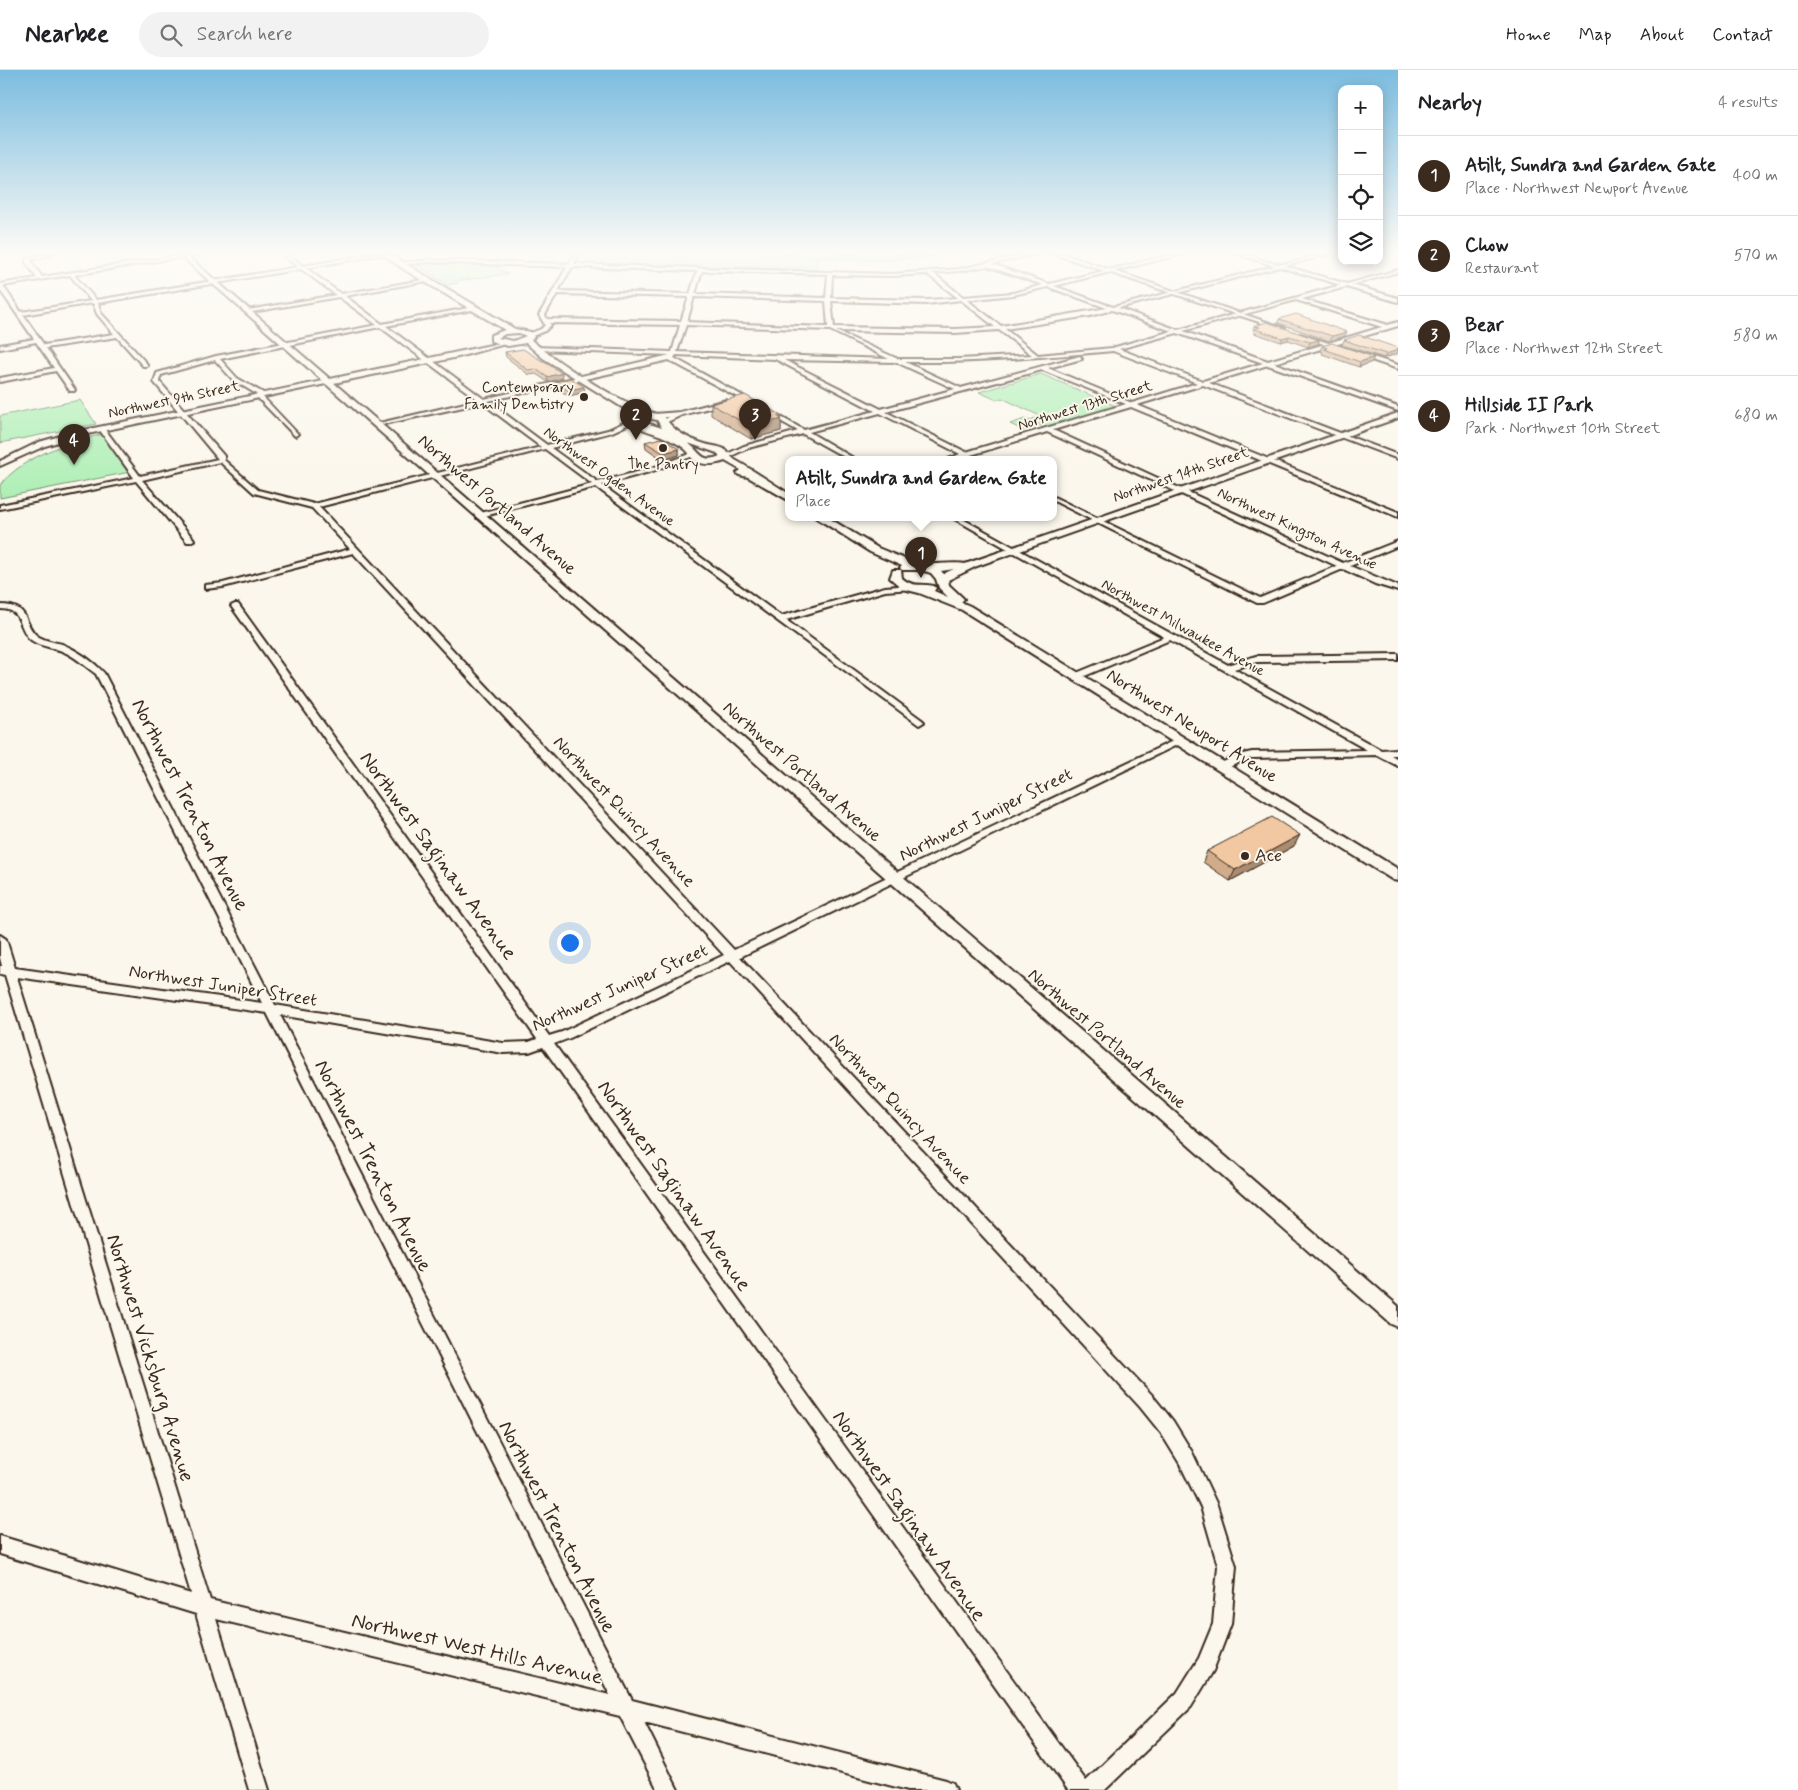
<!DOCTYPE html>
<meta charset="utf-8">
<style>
:root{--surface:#fff;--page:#f2f2f2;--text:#202124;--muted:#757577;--line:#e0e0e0;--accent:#3b2a1e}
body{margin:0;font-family:Mynerve,sans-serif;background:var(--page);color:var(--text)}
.controls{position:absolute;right:15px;top:15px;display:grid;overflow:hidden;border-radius:10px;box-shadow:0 2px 12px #0003}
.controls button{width:45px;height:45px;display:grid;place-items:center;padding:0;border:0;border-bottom:1px solid var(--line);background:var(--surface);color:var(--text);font:25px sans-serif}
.you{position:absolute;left:569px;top:872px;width:18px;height:18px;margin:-12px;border:4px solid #fff;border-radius:50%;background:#1a73e8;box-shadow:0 0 0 8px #1a73e833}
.badge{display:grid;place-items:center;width:32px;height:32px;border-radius:50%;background:var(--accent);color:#fff;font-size:16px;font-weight:700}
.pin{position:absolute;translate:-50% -41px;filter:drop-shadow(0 1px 2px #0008)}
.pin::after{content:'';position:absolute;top:26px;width:18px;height:15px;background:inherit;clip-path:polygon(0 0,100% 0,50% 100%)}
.popup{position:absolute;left:785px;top:386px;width:272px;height:65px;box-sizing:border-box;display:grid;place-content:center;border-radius:10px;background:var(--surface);filter:drop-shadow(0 1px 4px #0005);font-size:16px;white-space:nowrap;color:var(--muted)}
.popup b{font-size:19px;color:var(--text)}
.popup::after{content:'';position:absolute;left:50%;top:100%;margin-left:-10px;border:10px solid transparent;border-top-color:var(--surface)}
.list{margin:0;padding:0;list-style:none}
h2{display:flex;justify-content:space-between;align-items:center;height:65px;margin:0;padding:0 20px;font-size:21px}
h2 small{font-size:16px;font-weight:400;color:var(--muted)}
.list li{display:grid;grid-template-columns:32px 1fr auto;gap:15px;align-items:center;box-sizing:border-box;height:80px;padding:0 20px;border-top:1px solid var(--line)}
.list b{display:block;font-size:19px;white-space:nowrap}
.list p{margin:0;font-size:16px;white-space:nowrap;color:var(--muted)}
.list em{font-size:16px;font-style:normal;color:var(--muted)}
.icon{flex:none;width:28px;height:28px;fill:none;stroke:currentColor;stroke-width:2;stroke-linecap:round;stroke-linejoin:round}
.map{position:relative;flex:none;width:1398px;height:1720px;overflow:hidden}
header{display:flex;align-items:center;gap:30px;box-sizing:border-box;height:70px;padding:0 25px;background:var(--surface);border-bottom:1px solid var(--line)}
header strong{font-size:24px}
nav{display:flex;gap:28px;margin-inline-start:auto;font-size:18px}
.search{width:350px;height:45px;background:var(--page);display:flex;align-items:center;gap:12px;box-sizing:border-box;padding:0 18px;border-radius:28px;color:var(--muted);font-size:19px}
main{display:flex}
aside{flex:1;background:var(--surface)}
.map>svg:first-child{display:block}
.green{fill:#afefb6;stroke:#758c6a}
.water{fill:#78c9d1;stroke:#608989}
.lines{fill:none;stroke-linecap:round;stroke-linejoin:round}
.minor-casing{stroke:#3b2a1e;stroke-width:4}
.tertiary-casing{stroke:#3b2a1e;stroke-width:4}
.secondary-casing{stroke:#3b2a1e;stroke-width:4}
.minor{fill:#fbf7ec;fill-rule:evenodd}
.tertiary{fill:#fbf7ec;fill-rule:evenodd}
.secondary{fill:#fbf7ec;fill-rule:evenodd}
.wall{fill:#d0ac8b;stroke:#3b2a1e}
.shaded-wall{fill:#a98c71;stroke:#3b2a1e}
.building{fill:#f2c8a2;stroke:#3b2a1e}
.poi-dot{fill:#3b2a1e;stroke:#fbf7ec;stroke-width:2}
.labels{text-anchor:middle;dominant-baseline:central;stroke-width:4;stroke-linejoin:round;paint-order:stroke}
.far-poi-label{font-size:15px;fill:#3b2a1e;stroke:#fbf7ec;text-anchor:end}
.far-street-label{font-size:15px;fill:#3b2a1e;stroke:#fbf7ec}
.street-label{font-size:18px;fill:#3b2a1e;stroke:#fbf7ec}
.poi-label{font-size:18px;fill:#3b2a1e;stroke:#fbf7ec;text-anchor:start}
.near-street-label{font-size:21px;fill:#3b2a1e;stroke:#fbf7ec}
</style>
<header>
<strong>Nearbee</strong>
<div class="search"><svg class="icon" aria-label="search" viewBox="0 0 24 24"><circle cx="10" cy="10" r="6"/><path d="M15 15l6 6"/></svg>Search here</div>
<nav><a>Home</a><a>Map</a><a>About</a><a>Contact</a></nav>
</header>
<main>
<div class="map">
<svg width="1398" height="1720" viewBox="0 0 1398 1720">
<rect width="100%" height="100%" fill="#fbf7ec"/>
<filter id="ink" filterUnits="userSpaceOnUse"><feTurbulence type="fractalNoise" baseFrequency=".02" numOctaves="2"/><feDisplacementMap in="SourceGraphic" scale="10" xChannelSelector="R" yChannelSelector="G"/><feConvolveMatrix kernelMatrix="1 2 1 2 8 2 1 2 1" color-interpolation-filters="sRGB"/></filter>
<g filter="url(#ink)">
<g class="green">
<polygon points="590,184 762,184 817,187 817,200 586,193"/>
<polygon points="419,194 495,196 508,204 457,211 458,213 448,215 416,195"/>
<polygon points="1041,304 1118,337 1044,357 1037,354 1038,355 1023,360 1010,354 1025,349 1028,351 1040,346 1002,328 997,330 979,322"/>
<polygon points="80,330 96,354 0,373 0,346"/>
<path d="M 103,364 L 130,402 L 0,428 L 0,415 C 25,385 67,373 103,364 Z"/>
</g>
<path class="water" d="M 762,184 L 945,184 C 892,197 821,187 762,184 Z"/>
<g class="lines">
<g class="minor-casing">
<g id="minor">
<path d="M 44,184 L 52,184 L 30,190 L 42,207 L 188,184 L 199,184 L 74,205 L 96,230 L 298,197 L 282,184 L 287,184 L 303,196 L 373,184 L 384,184 L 306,198 L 341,224 L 429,209 L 427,211 L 345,226 L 382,254 L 474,237 L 472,240 L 386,256 L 484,329 L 670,285 L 538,280 L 536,277 L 672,282 L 680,255 L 549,253 L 551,255 L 545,261 L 530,267 L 528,264 L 541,259 L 545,255 L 539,245 L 567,197 L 430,192 L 401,195 L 399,193 L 430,190 L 569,194 L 575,184 L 579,184 L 574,194 L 892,204 L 960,199 L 1027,184 L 1035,184 L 992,194 L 1049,214 L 1175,184 L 1183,184 L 1054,216 L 1113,237 L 1275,196 L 1237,184 C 1252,184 1264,193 1279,194 C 1292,195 1313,184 1329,184 L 1285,196 L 1347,214 L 1398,200 L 1398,202 L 1352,215 L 1398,228 L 1398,232 L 1346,217 L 1302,229 L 1388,255 L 1398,252 L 1398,256 L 1274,293 L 1398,337 L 1398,341 L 1268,295 L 1209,313 L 1398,385 L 1398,389 L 1203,315 L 1137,335 L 1398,442 L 1398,447 L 1131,337 L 1053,360 L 1343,493 L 1398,471 L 1398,476 L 1350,496 L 1398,516 L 1398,521 L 1375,514 L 1343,499 L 1263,533 L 1257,533 L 1054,431 L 1054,427 L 1260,528 L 1337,496 L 1047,362 L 971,385 L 970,387 L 948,389 L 960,384 L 880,343 L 809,362 L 855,389 L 848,389 L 803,364 L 748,378 L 727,388 L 723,388 L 723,386 L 744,376 L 798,361 L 768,344 L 768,342 L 772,342 L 804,360 L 875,341 L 775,289 L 676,285 L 674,288 L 754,332 L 755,333 L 752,335 L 669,290 L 488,331 L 547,375 L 608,360 L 632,349 L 636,349 L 636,351 L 612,362 L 551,378 L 598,412 L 649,399 L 692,383 L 696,383 L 696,385 L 653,401 L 602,415 L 781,546 L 885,517 L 911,515 L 911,519 L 885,521 L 786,550 L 922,650 L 924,652 L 919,655 L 596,417 L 477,448 L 477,444 L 592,414 L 545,379 L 319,437 L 734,880 L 1177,669 L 1183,669 L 1185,671 L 740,887 L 1152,1325 L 1173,1351 L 1192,1382 L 1217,1435 L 1236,1496 L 1231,1554 L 1213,1601 L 1191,1637 L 1105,1720 L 1068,1720 L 543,977 L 529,982 L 503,983 L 280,945 L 632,1630 L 946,1710 L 953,1713 L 956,1720 L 908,1720 L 644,1652 L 678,1720 L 658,1720 L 620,1646 L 216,1549 L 269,1720 L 249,1720 L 196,1544 L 0,1484 L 0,1466 L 191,1524 L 5,905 L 0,904 L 0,896 L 2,896 L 0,888 L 0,865 L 6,869 L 15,898 L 262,933 L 96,604 C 86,597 76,587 64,582 C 54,577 40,577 31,570 C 17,558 24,539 0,539 L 0,535 C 33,535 21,555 39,567 C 46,571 55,572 62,574 C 77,580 93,591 104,603 L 275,935 L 503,973 L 529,972 L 537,969 L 231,536 L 235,534 L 238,534 L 549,966 L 562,962 L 724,885 L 353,483 L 223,517 L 205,519 L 205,515 L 223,513 L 350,479 L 312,438 L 254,423 L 220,392 L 142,410 L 193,468 L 194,470 L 190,472 L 187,472 L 136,411 L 0,439 L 0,435 L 134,408 L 99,359 L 102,357 L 104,358 L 140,406 L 218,389 L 154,312 L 157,303 L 216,286 L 377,255 L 339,227 L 246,243 L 248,240 L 336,225 L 301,199 L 98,233 L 101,243 L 147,294 L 147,296 L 143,296 L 117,267 L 46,278 L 75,320 L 74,321 L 70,321 L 56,301 L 0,312 L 0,308 L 54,298 L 36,272 L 0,279 L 0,275 L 34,269 L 0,220 L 0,214 L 37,208 L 26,192 L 26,189 ZM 987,196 L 1043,215 L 1013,223 L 963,227 L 933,203 L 960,201 ZM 572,197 L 697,201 L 690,224 L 558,221 ZM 1280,197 L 1341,215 L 1178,260 L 1118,238 ZM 702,201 L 828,204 L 826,228 L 695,224 ZM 927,204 L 958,228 L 927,230 L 831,228 L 832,205 L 892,206 ZM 70,205 L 91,231 L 21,242 L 3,216 ZM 1048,217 L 1107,238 L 1001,256 L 967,230 L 1013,225 ZM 557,224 L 689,227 L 681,251 L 547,249 L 545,245 ZM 694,227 L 826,231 L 828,257 L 687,252 ZM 961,230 L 995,257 L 955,259 L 834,257 L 831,231 L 927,234 ZM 1296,230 L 1382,257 L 1268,291 L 1183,261 ZM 93,233 L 97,244 L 114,264 L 44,275 L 23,245 ZM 1112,240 L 1172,261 L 1112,278 L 1038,285 L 1005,259 L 1090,246 ZM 686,255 L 830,260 L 889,289 L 677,282 ZM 380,257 L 478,330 L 375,354 L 375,356 L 482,333 L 541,377 L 314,434 L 258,420 L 224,390 L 224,386 L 159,311 L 161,305 L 215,290 L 233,310 L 258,325 L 257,327 L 295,366 L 298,364 L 297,363 L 263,327 L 266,325 L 265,324 L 237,308 L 220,289 ZM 999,260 L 1032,285 L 959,289 L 898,289 L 836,261 L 955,263 ZM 1177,263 L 1263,293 L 1203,311 L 1119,279 ZM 1113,281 L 1197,313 L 1132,333 L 1048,298 L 1082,289 L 1080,286 L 961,318 L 905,292 C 976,293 1044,287 1113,281 ZM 784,290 L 896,292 L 955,319 L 881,339 ZM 1042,300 L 1126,334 L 966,382 L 886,342 ZM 730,891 L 1140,1337 L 1161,1363 L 1180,1394 L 1201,1437 L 1218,1496 L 1213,1554 L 1199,1588 L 1177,1623 L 1086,1711 L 554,974 L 570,968 ZM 17,907 L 267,943 L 610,1625 L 210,1530 Z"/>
<polygon points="726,330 729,332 728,333 682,345 663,354 660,352 669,347 654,348 651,346 654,344 680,342"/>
<path d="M 951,447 L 959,447 L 1228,595 L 1256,586 L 1398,584 L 1398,590 L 1257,592 L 1234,599 L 1381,680 L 1398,679 L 1398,685 L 1391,685 L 1398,689 L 1398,696 L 1377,685 L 1252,688 C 1241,690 1229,700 1219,698 L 1217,696 L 1219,694 L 1238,685 L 1252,682 L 1367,680 L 1170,570 L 1080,608 L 1074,608 L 1074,604 L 1164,567 Z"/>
</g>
</g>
<g class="tertiary-casing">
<g id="tertiary">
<polygon points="179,184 185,184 330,309 505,272 505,274 458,287 334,313 1398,1236 1398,1257 1391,1254 326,314 78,366 45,376 0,396 0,391 39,372 74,362 323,311"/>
<polygon points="1054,184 1063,184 1285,258 1280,259"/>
<polygon points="1300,264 1398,295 1398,299 1300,266"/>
<path d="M 1398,343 L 1398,348 L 977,496 L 942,513 L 937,510 L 947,502 L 954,499 C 944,501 926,504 917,497 C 921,494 961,492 965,494 Z"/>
</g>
</g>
<g class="secondary-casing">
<g id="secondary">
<path d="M 382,184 L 389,184 L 515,259 L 531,262 L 534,267 L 531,270 C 564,297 624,337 664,346 C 672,361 689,369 705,374 C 711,376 719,376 724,379 C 728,382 731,387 735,390 C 753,400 770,412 788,423 L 788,430 L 748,407 L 739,405 L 737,403 L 741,400 L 725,391 C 716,394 707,396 698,392 C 691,390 691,386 688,382 C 683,376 674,372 668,369 C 656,362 638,361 630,350 L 639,344 L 625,339 L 543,288 L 526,273 L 508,276 L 491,271 L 491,265 L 505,260 L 405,200 ZM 519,263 L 526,266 L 513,271 L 498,268 L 505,264 ZM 646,348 L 657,350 L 662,358 L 640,351 ZM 688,373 L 717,383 L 720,386 C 701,394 701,382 688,373 Z"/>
<path d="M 815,447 L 827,447 L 878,478 L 917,494 L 939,499 L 948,508 L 949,515 L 964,529 L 961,532 L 970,536 L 1398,799 L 1398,811 L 1393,810 L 962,540 L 919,523 L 903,519 L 890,508 L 893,500 L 901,500 L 902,508 C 913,518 921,513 934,516 L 936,518 L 934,521 L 948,527 L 939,518 L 936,509 L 931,503 L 921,500 L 902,500 L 900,498 L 902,496 L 870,482 Z"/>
</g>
</g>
<use href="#minor" class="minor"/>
<use href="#tertiary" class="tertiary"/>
<use href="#secondary" class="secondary"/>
</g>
<g class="wall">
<polygon points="1279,249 1345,266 1330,271 1278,253"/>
<polygon points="1254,256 1319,270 1318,274 1308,277 1288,270 1281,272 1254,263 1255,261 1253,260"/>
<polygon points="1344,270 1398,278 1398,281 1397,284 1384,288 1342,275"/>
<polygon points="1322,276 1372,292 1359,297 1322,284 1323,282 1320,281"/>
<polygon points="505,282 563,308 548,312 536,304 529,305 506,287"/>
<polygon points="556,312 585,322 569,326 556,318"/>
<polygon points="711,334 781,345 781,361 751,369 711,345"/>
<polygon points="645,372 679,379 679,385 663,390 646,378"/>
<polygon points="1294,776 1230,811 1203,792 1207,781"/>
</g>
<g class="shaded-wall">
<polygon points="1347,262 1345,266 1330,271 1332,266"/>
<polygon points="1289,266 1288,270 1281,272 1282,268"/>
<polygon points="1319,270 1318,274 1308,277 1310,272"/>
<polygon points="1398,278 1398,281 1397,284 1384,288 1386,284"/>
<polygon points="1374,287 1372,292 1359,297 1360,292"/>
<polygon points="562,303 563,308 548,312 547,307"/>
<polygon points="584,317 585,322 569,326 568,320"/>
<polygon points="781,345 781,361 751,369 751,357"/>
<polygon points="679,379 679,385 663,390 663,383"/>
<polygon points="1300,765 1294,776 1230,811 1235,800"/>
</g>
<g class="building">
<polygon points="1296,244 1347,262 1332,266 1279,249"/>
<polygon points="1267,252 1319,270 1310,272 1289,266 1282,268 1255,259 1260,257 1254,256"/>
<polygon points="1359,265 1398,278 1396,279 1398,280 1386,284 1344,270"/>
<polygon points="1332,273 1374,287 1360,292 1324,279 1327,278 1322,276"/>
<polygon points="523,279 562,303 547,307 536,299 528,300 505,282"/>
<polygon points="571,308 584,317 568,320 556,312"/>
<polygon points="745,325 781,345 777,346 782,349 751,357 711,334"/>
<polygon points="661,368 679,379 663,383 645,372"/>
<polygon points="1272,747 1300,765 1235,800 1207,781"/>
</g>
</g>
<linearGradient id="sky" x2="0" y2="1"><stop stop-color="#7bbcdf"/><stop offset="0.43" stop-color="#fdfbf6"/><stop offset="1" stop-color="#fdfbf6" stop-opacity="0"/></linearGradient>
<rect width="1398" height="425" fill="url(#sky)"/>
<g class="poi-dot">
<circle cx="584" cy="327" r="5"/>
<circle cx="663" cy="378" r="5"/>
<circle cx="1245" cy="786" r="5"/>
</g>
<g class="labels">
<g class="far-poi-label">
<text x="574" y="318">Contemporary<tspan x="574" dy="17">Family Dentistry</tspan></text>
<text x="663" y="395" text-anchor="middle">The Pantry</text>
</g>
<g class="far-street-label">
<text transform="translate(174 330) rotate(-12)">Northwest 9th Street</text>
<text transform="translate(1085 336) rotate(-17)">Northwest 13th Street</text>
<text transform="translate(1181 405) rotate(-19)">Northwest 14th Street</text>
<text transform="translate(609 407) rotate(36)">Northwest Ogden Avenue</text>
<text transform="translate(1297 459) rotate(25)">Northwest Kingston Avenue</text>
<text transform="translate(1183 558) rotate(29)">Northwest Milwaukee Avenue</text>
</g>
<g class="street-label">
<text transform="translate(497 435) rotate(41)">Northwest Portland Avenue</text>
<text transform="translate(1192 656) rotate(32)">Northwest Newport Avenue</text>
<text transform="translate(802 702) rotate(41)">Northwest Portland Avenue</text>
<text transform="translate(624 742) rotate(47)">Northwest Quincy Avenue</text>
<text transform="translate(986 745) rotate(-26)">Northwest Juniper Street</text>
<text transform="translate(223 916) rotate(9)">Northwest Juniper Street</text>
<text transform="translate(620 918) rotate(-24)">Northwest Juniper Street</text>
<text transform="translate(1107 969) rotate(41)">Northwest Portland Avenue</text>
<text transform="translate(900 1039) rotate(47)">Northwest Quincy Avenue</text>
</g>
<g class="poi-label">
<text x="1255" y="786">Ace</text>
</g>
<g class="near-street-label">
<text transform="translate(190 735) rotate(63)">Northwest Trenton Avenue</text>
<text transform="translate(438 786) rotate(54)">Northwest Saginaw Avenue</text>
<text transform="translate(373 1096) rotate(63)">Northwest Trenton Avenue</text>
<text transform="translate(674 1116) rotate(55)">Northwest Saginaw Avenue</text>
<text transform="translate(150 1288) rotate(73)">Northwest Vicksburg Avenue</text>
<text transform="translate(909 1446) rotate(55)">Northwest Saginaw Avenue</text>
<text transform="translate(557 1457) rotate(63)">Northwest Trenton Avenue</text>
<text transform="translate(477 1579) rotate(13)">Northwest West Hills Avenue</text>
</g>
</g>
</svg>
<div class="controls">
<button>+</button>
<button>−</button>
<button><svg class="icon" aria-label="locate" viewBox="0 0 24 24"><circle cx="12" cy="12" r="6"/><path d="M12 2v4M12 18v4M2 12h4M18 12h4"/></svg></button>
<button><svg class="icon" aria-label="layers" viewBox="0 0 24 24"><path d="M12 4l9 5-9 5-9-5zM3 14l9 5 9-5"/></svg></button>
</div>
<div class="you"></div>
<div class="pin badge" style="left:921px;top:508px">1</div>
<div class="popup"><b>Atilt, Sundra and Garden Gate</b>Place</div>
<div class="pin badge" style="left:636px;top:370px">2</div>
<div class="pin badge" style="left:755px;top:370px">3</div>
<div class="pin badge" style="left:74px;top:395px">4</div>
</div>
<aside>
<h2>Nearby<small>4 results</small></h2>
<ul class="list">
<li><span class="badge">1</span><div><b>Atilt, Sundra and Garden Gate</b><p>Place · Northwest Newport Avenue</p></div><em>400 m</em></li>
<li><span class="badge">2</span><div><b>Chow</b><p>Restaurant</p></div><em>570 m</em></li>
<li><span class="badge">3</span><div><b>Bear</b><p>Place · Northwest 12th Street</p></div><em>580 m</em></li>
<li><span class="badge">4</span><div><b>Hillside II Park</b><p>Park · Northwest 10th Street</p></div><em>680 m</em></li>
</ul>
</aside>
</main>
